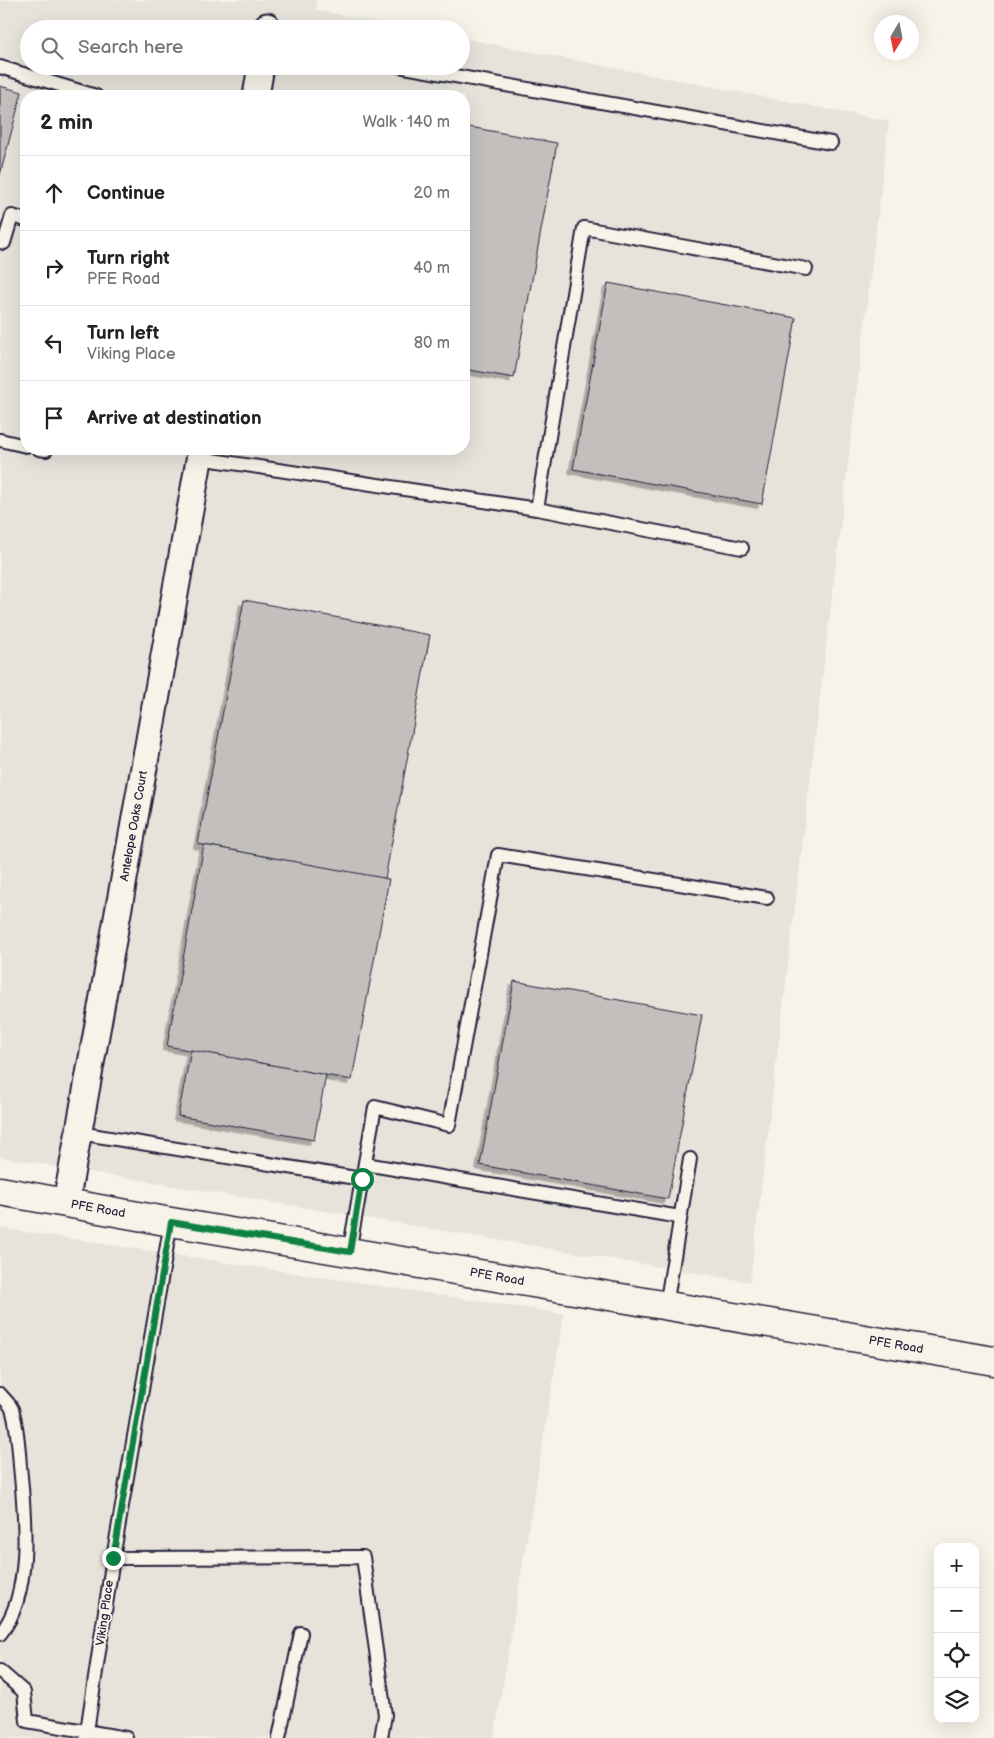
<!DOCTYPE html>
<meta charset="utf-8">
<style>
:root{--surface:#fff;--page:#f6f6f6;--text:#222;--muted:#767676;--line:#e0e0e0}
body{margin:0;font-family:"Balsamiq Sans",sans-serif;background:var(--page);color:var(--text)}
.controls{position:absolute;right:15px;bottom:15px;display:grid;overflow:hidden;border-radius:10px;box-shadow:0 5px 20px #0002}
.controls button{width:45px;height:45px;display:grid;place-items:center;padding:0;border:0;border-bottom:1px solid var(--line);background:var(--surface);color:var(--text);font:25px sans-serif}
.compass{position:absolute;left:874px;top:15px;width:45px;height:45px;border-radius:50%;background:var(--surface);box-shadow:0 5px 20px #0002;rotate:190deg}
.stop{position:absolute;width:15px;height:15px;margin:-11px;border:4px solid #0b8043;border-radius:50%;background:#fff}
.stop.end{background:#0b8043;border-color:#fff;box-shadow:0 1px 5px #0008}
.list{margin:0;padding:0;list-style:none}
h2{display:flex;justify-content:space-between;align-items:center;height:65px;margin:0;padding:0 20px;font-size:21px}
h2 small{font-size:16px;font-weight:400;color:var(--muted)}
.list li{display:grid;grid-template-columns:32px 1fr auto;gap:15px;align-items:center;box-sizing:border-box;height:75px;padding:0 20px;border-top:1px solid var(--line)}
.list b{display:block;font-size:19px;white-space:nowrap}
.list p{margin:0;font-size:16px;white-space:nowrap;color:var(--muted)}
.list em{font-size:16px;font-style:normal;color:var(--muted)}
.icon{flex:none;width:28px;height:28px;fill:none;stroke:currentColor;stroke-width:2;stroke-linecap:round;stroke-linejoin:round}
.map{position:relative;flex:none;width:994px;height:1738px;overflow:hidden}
.search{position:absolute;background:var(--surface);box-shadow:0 5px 20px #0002;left:20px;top:20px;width:450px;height:55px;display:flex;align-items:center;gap:12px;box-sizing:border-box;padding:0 18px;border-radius:28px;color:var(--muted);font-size:19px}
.panel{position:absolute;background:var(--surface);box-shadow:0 5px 20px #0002;left:20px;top:90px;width:450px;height:365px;border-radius:20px}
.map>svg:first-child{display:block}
.built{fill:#e7e3db;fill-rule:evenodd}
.building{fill:#c2bfbd;stroke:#22223b;filter:url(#shadow)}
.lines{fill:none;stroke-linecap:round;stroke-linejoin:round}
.lane-casing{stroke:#22223b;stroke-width:16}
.street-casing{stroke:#22223b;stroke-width:29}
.secondary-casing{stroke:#22223b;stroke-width:31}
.lane{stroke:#f7f3e8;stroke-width:12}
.street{stroke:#f7f3e8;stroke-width:25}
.secondary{stroke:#f7f3e8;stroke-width:28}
.route{stroke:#0b8043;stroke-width:6}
.labels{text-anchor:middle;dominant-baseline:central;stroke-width:4;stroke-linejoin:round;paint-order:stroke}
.street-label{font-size:12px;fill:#22223b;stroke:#f7f3e8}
</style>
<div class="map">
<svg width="994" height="1738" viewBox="0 0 994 1738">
<defs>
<filter id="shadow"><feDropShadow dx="-4.5" dy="4.5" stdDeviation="0" flood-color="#0004"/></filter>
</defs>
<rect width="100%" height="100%" fill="#f7f3e8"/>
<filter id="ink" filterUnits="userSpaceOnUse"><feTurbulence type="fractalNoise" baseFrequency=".02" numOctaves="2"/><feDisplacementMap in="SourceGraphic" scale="10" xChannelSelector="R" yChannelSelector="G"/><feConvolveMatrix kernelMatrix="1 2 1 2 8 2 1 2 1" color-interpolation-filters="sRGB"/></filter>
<g filter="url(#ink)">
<g class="built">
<path d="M 0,0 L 317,0 L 316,10 L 413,29 L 29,29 L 29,66 L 461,66 L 461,38 L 889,121 L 750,1282 L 0,1157 ZM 26,96 L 464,96 L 464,449 L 26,449 Z"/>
<polygon points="0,1228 564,1314 494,1738 0,1738"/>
</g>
<g class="building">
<polygon points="0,86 22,92 0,175"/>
<polygon points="464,126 557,143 514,378 464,369"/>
<polygon points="608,283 796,318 762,504 573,469"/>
<polygon points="244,600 430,635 385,879 198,844"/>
<polygon points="204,845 389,879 352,1080 167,1046"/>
<polygon points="514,981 702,1015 668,1199 480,1165"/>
<polygon points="191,1050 326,1075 314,1140 178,1116"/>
</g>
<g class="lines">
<g class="lane-casing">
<g id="lane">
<polyline points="399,66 831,143"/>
<polyline points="0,67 96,96"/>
<polyline points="0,242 4,243 12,216 26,220"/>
<polyline points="0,440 26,446"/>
<polyline points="39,449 46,450 47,449"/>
<polyline points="199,458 537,509 584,228 806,269"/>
<polyline points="537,509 742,548"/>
<polyline points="79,1133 362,1179"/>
<polyline points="365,1164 680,1217"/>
<polyline points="349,1252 375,1107 449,1125 498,855 767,898"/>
<polyline points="666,1306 690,1159"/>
<path d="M 0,1394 C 4,1399 10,1404 12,1409 C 17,1425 19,1450 20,1466 C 25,1515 33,1595 0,1634"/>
<polyline points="113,1558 363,1557 385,1715 381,1738"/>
<polyline points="0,1671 24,1692 27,1721 126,1738"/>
<polyline points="86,1738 113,1558 171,1222"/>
<polyline points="279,1738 301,1633"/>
</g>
</g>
<g class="street-casing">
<g id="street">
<polyline points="267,29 267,26"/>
<polyline points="256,96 261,66"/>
<polyline points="66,1203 201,449"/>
</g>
</g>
<g class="secondary-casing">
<polyline id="secondary" points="0,1191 171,1222 994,1361"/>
</g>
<use href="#lane" class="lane"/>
<use href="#street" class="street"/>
<use href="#secondary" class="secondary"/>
</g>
</g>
<g class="lines" filter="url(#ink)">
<polyline class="route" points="113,1558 171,1222 350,1252 362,1179"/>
</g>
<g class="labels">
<g class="street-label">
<text transform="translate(134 826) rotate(-80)">Antelope Oaks Court</text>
<text transform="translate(98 1209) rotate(10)">PFE Road</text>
<text transform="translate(497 1277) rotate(10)">PFE Road</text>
<text transform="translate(896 1345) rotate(10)">PFE Road</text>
<text transform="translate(105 1613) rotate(-82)">Viking Place</text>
</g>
</g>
</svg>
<div class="controls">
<button>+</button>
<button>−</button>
<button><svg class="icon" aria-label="locate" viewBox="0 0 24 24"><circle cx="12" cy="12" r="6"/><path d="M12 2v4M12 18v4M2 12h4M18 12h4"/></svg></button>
<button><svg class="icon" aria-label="layers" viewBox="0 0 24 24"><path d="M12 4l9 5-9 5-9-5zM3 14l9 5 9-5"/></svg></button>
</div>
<svg class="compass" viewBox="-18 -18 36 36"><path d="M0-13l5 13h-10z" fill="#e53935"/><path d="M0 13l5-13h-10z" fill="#767676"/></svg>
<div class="stop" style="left:362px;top:1179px"></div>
<div class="stop end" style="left:113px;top:1558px"></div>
<div class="search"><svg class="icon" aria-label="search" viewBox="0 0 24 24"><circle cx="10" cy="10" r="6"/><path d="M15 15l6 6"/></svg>Search here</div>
<section class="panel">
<h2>2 min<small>Walk · 140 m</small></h2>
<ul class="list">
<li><svg class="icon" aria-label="ahead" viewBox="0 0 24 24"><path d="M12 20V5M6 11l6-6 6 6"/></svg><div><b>Continue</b></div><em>20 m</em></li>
<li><svg class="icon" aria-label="right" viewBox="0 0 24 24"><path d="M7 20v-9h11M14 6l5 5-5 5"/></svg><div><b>Turn right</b><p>PFE Road</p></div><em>40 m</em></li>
<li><svg class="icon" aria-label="left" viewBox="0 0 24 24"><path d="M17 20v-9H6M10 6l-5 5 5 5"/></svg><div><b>Turn left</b><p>Viking Place</p></div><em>80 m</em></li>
<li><svg class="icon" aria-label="arrive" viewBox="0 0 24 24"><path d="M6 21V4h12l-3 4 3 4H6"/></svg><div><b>Arrive at destination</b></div></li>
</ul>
</section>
</div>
